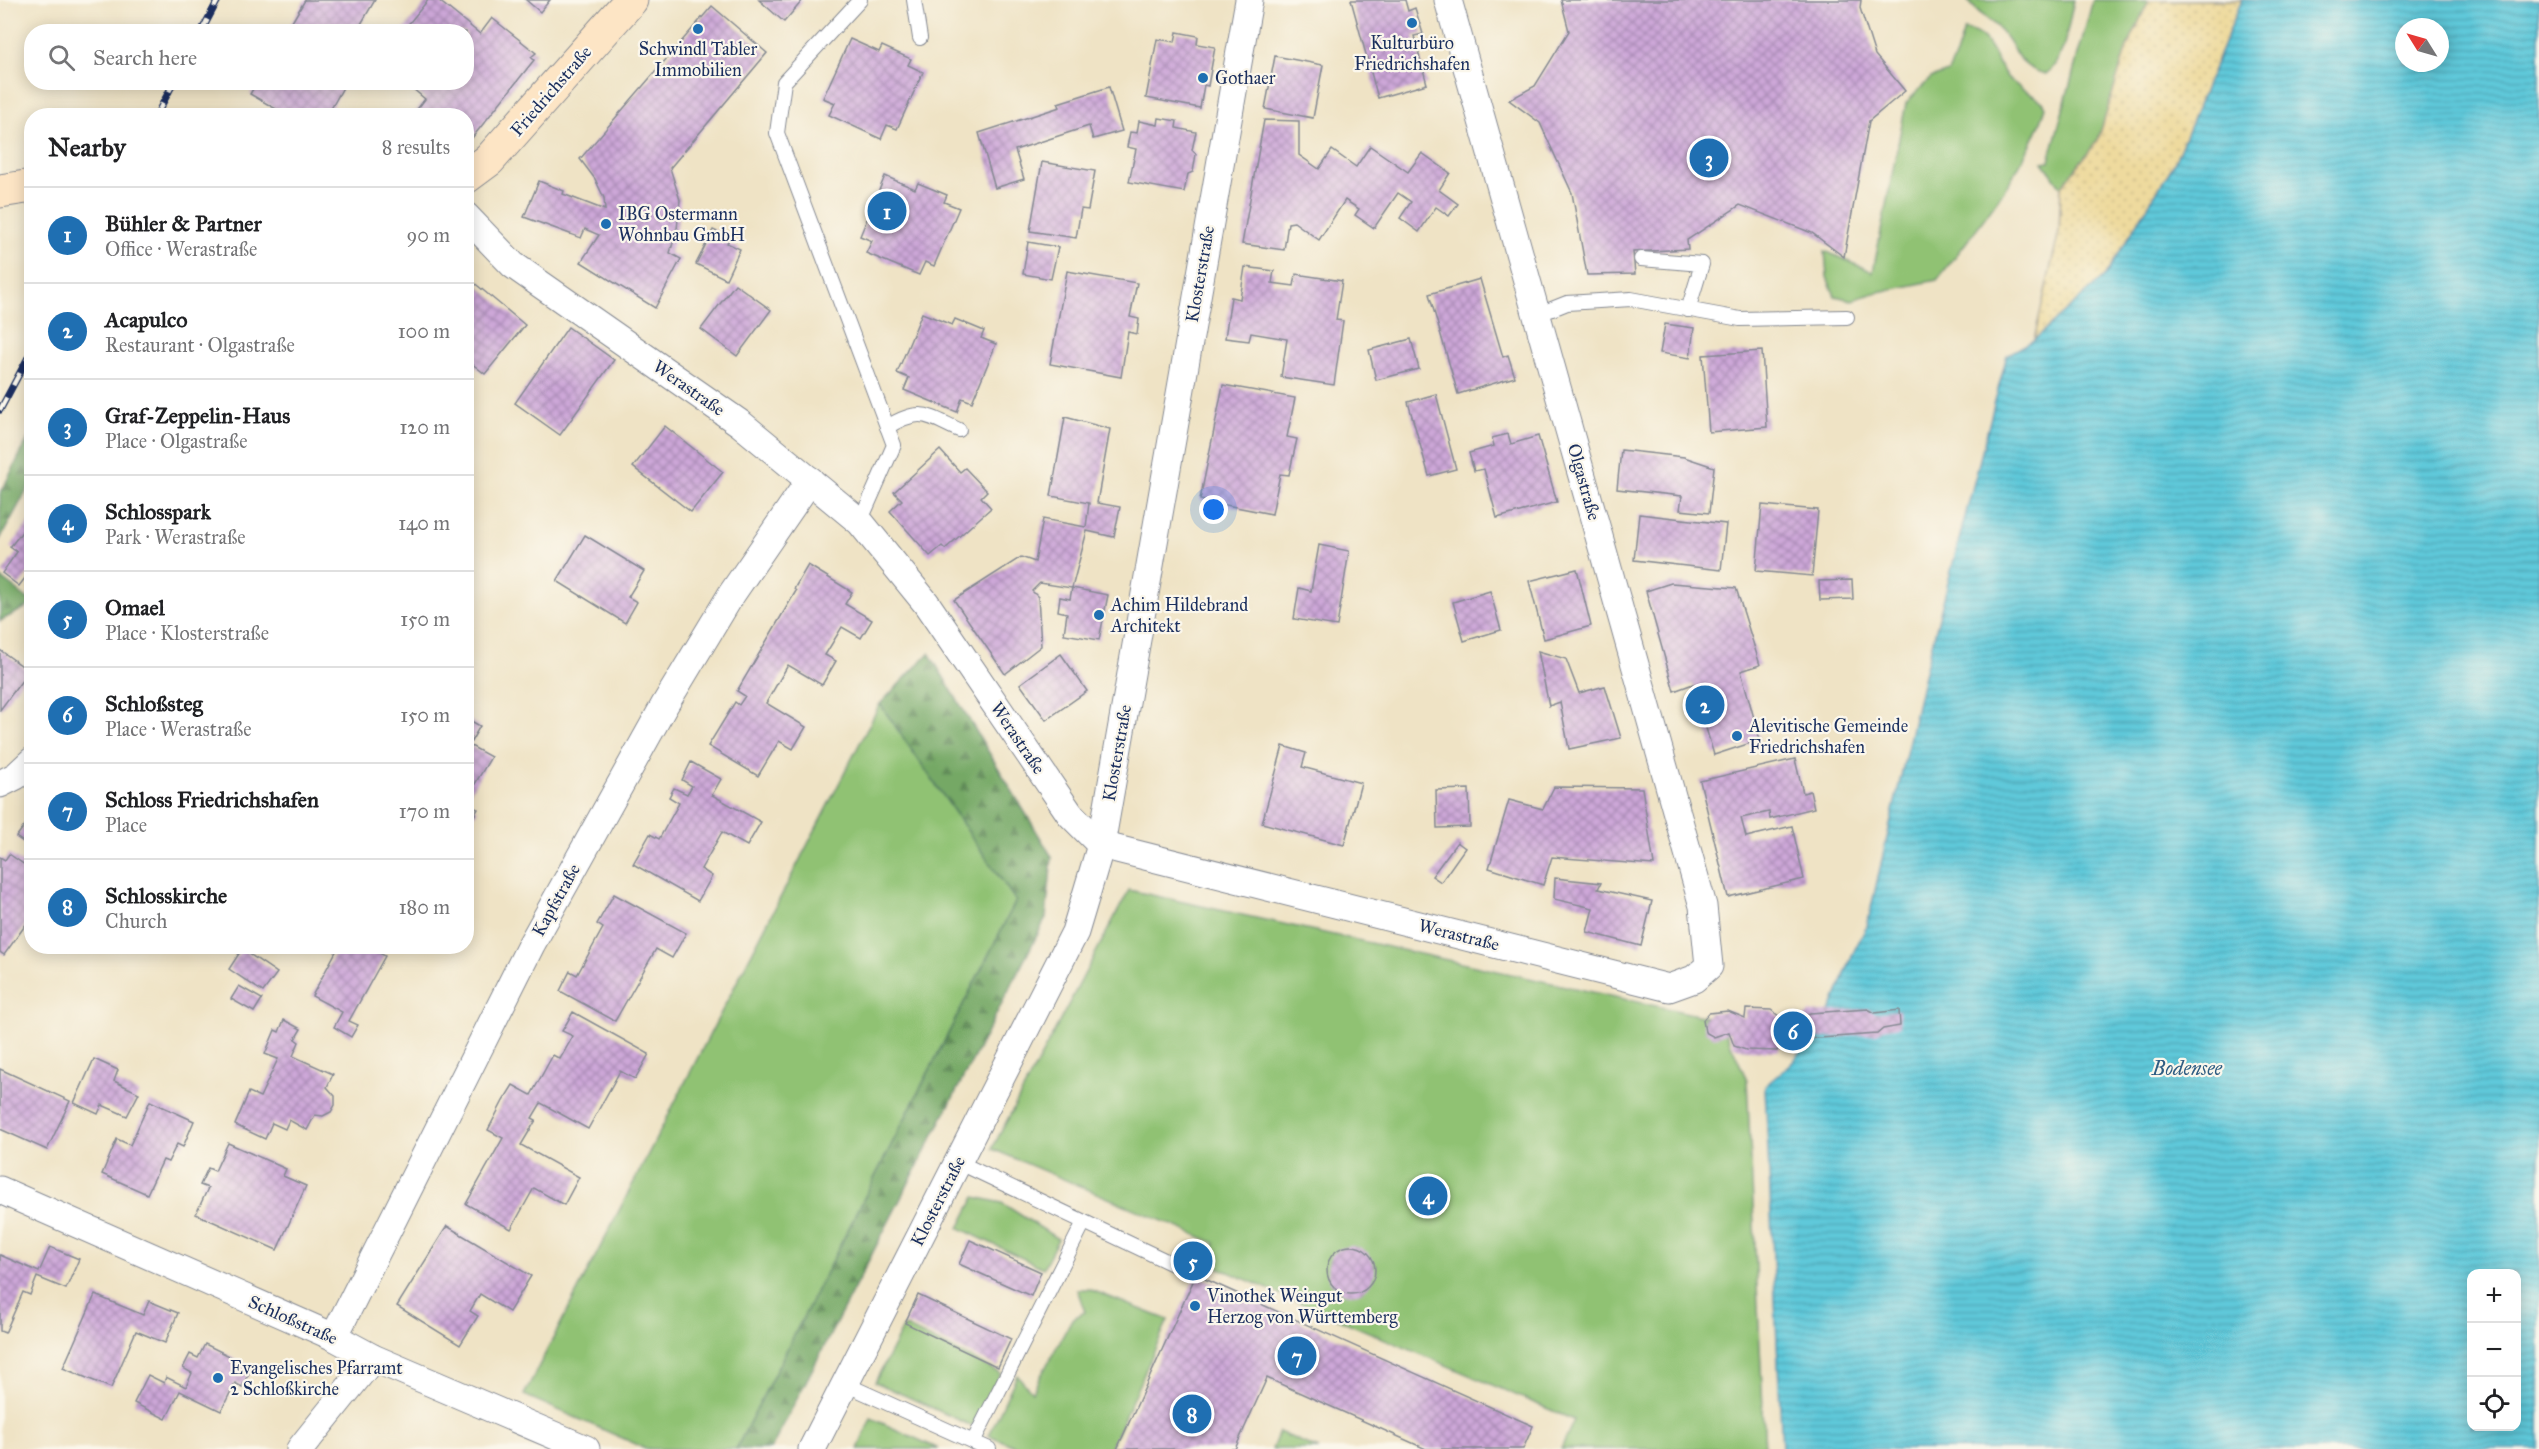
<!DOCTYPE html>
<meta charset="utf-8">
<style>
:root{--surface:#fff;--page:#f6f6f6;--text:#202124;--muted:#757577;--line:#e0e0e0;--accent:#1f6fb2}
body{margin:0;font-family:"IM FELL Great Primer",serif;background:var(--page);color:var(--text)}
.controls{position:absolute;right:18px;bottom:18px;display:grid;overflow:hidden;border-radius:12px;box-shadow:0 3px 15px #0003}
.controls button{width:54px;height:54px;display:grid;place-items:center;padding:0;border:0;border-bottom:2px solid var(--line);background:var(--surface);color:var(--text);font:30px sans-serif}
.compass{position:absolute;left:2395px;top:18px;width:54px;height:54px;border-radius:50%;background:var(--surface);box-shadow:0 3px 15px #0003;rotate:307deg}
.you{position:absolute;left:1214px;top:510px;width:21px;height:21px;margin:-15px;border:4px solid #fff;border-radius:50%;background:#1a73e8;box-shadow:0 0 0 9px #1a73e833}
.badge{display:grid;place-items:center;width:39px;height:39px;border-radius:50%;background:var(--accent);color:#fff;font-size:20px;font-weight:700}
.pin{position:absolute;translate:-50% -50%;border:3px solid #fff;box-shadow:0 2px 6px #0006}
.list{margin:0;padding:0;list-style:none}
h2{display:flex;justify-content:space-between;align-items:center;height:78px;margin:0;padding:0 24px;font-size:26px}
h2 small{font-size:20px;font-weight:400;color:var(--muted)}
.list li{display:grid;grid-template-columns:39px 1fr auto;gap:18px;align-items:center;box-sizing:border-box;height:96px;padding:0 24px;border-top:2px solid var(--line)}
.list b{display:block;font-size:22px;white-space:nowrap}
.list p{margin:0;font-size:20px;white-space:nowrap;color:var(--muted)}
.list em{font-size:20px;font-style:normal;color:var(--muted)}
.icon{flex:none;width:33px;height:33px;fill:none;stroke:currentColor;stroke-width:2;stroke-linecap:round;stroke-linejoin:round}
.map{position:relative;flex:none;width:2539px;height:1449px;overflow:hidden}
.search{position:absolute;background:var(--surface);box-shadow:0 3px 15px #0003;left:24px;top:24px;width:450px;height:66px;display:flex;align-items:center;gap:15px;box-sizing:border-box;padding:0 21px;border-radius:24px;color:var(--muted);font-size:22px}
.panel{position:absolute;background:var(--surface);box-shadow:0 3px 15px #0003;left:24px;top:108px;width:450px;height:846px;border-radius:24px}
.map>svg:first-child{display:block}
.green{fill:#90c273;stroke:#567868;stroke-width:1.5}
.forest{fill:url(#forest-firs);stroke:#486c62;stroke-width:1.5}
.sand{fill:url(#sand-dots);stroke:#84847e;stroke-width:1.5}
.water{fill:url(#water-rules);stroke:#3d7c9c;stroke-width:1.5;fill-rule:evenodd}
.building{fill:url(#building-cross-hatch)}
.lines{fill:none;stroke-linecap:round;stroke-linejoin:round}
.service-casing{stroke:#858992;stroke-width:16}
.minor-casing{stroke:#858992;stroke-width:29}
.secondary-casing{stroke:#858992;stroke-width:35}
.service{stroke:#fff;stroke-width:14}
.minor{stroke:#fff;stroke-width:27}
.secondary{stroke:#fde5c5;stroke-width:33}
.rail-casing{stroke:#1b2f5e;stroke-width:7}
.rail{stroke:#fbf7ec;stroke-width:4.5;stroke-dasharray:14;stroke-linecap:butt}
.poi-dot{fill:#1f6fb2;stroke:#fbf7ec;stroke-width:2}
.labels{text-anchor:middle;dominant-baseline:central;stroke-width:4.5;stroke-linejoin:round;paint-order:stroke}
.poi-label{font-size:18px;fill:#1b2f5e;stroke:#fbf7ec;text-anchor:start}
.street-label{font-size:18px;fill:#1b2f5e;stroke:#fbf7ec}
.water-label{font-size:20px;font-style:italic;fill:#2f5d83;stroke:#fbf7ec}
</style>
<div class="map">
<svg width="2539" height="1449" viewBox="0 0 2539 1449">
<defs>
<pattern id="forest-firs" width="22" height="20" patternUnits="userSpaceOnUse" patternTransform="scale(1.5)"><rect width="22" height="20" fill="#74a865"/><path d="M5 1l3.5 6h-7zM16 11l3.5 6h-7z" fill="#5e8956"/></pattern>
<pattern id="sand-dots" width="8" height="8" patternUnits="userSpaceOnUse" patternTransform="scale(1.5)"><rect width="8" height="8" fill="#eeda9e"/><path d="M2 2h.1M6 6h.1" fill="none" stroke="#ccbb8a" stroke-width="1.8" stroke-linecap="round"/></pattern>
<pattern id="water-rules" width="6" height="5" patternUnits="userSpaceOnUse" patternTransform="scale(1.5)"><rect width="6" height="5" fill="#5fc9da"/><path d="M0 2.5h6" fill="none" stroke="#4ea4b4"/></pattern>
<pattern id="building-cross-hatch" width="8" height="8" patternUnits="userSpaceOnUse" patternTransform="scale(1.5)"><rect width="8" height="8" fill="#cda7d8"/><path d="M0 0l8 8M0 8l8-8" fill="none" stroke="#a688b2"/></pattern>
</defs>
<rect width="100%" height="100%" fill="#fbf7ec"/>
<filter id="ink" filterUnits="userSpaceOnUse"><feTurbulence type="fractalNoise" baseFrequency=".0167" numOctaves="2"/><feDisplacementMap in="SourceGraphic" scale="12" xChannelSelector="R" yChannelSelector="G"/><feConvolveMatrix kernelMatrix="1 2 1 2 8 2 1 2 1" color-interpolation-filters="sRGB"/></filter>
<filter id="wash" filterUnits="userSpaceOnUse"><feTurbulence type="fractalNoise" baseFrequency=".008" numOctaves="4" result="noise"/><feDisplacementMap in="SourceGraphic" scale="24" xChannelSelector="R" yChannelSelector="G"/><feGaussianBlur stdDeviation="1.35" result="paint"/><feColorMatrix in="noise" values="0 0 0 0 0 0 0 0 0 0 0 0 0 0 0 0 0 1.4 0 .05"/><feComposite in="paint" operator="in"/></filter>
<g filter="url(#wash)">
<rect width="100%" height="100%" fill="#efe3c5"/>
<g class="green">
<path d="M 1968,0 L 2074,0 C 2068,23 2066,59 2046,74 C 2015,67 2018,49 1999,29 C 1989,18 1977,14 1968,0 Z"/>
<polygon points="2093,0 2149,0 2126,50 2098,140 2061,187 2043,162 2049,161"/>
<path d="M 1964,30 C 1991,32 1993,59 2007,77 C 2016,87 2032,94 2043,102 L 2046,107 C 2027,168 1976,230 1937,280 L 1878,292 L 1852,300 L 1835,296 L 1827,277 L 1825,251 L 1873,272 L 1906,103 L 1931,78 L 1948,72 L 1956,55 Z"/>
<polygon points="880,704 1016,901 736,1449 647,1449 524,1395"/>
<polygon points="1129,890 1720,1020 1747,1080 1765,1449 1561,1449 1574,1420 1205,1262 1215,1243 992,1149"/>
<polygon points="975,1197 1002,1203 1058,1239 1043,1268 959,1228"/>
<polygon points="1077,1289 1089,1289 1168,1320 1110,1449 1021,1449 989,1435 1017,1375 1032,1392 1072,1319 1085,1312"/>
<polygon points="904,1326 1001,1373 972,1426 875,1382"/>
<polygon points="871,1418 939,1449 858,1449"/>
<polygon points="1279,1432 1318,1449 1272,1449"/>
</g>
<g class="forest">
<polygon points="31,433 31,483 0,539 0,494"/>
<polygon points="0,577 32,602 31,605 0,621"/>
<polygon points="929,653 1052,857 1046,918 771,1449 736,1449 1016,901 880,704"/>
</g>
<polygon class="sand" points="2149,0 2242,0 2174,164 2105,276 2034,340 2059,231 2061,187 2098,140 2126,50"/>
<path class="water" d="M 2242,0 L 2539,0 L 2539,1449 L 1782,1449 L 1765,1086 L 1791,1064 L 1827,1020 L 1854,951 L 1867,926 L 1923,679 L 2007,355 L 2034,340 L 2105,276 L 2174,164 ZM 2404,27 L 2440,27 L 2440,63 L 2404,63 ZM 2472,1274 L 2516,1274 L 2516,1426 L 2472,1426 Z"/>
<g id="blocks">
<g class="building">
<polygon points="305,0 375,0 357,31 351,28 349,32 286,32"/>
<polygon points="428,0 438,0 480,34 492,18 536,53 531,57 534,60 472,138 466,134 466,116 412,116 425,99 405,82 466,82 466,32 402,32"/>
<polygon points="526,0 550,0 540,12"/>
<polygon points="759,0 803,0 784,22"/>
<polygon points="1351,0 1405,0 1408,11 1415,8 1423,34 1414,36 1427,84 1378,98"/>
<polygon points="1561,0 1861,0 1860,8 1875,55 1905,91 1869,121 1844,257 1812,233 1740,205 1687,240 1688,249 1633,252 1635,274 1587,275 1572,193 1540,123 1509,100 1535,86 1569,31"/>
<polygon points="712,6 767,53 670,168 680,200 677,229 670,253 681,259 655,308 581,262 599,235 585,229 581,238 524,217 539,181 564,191 563,194 605,210 604,198 595,179 580,159"/>
<polygon points="1177,32 1198,36 1197,44 1215,47 1208,86 1204,85 1200,108 1146,98 1157,39 1175,42"/>
<polygon points="850,39 879,52 882,46 911,59 908,65 923,72 897,129 887,125 881,139 829,115 835,103 823,98"/>
<polygon points="1275,56 1323,65 1313,118 1265,109"/>
<polygon points="257,82 346,82 327,116 288,116 250,94"/>
<polygon points="1109,87 1122,131 1093,139 1089,126 1015,150 1024,179 995,188 979,133 1060,107 1058,103"/>
<polygon points="1159,118 1177,121 1176,128 1196,132 1192,150 1196,154 1193,172 1188,174 1184,192 1129,182 1136,149 1127,147 1130,132 1137,133 1139,121 1158,125"/>
<polygon points="1264,120 1299,121 1299,155 1319,169 1332,150 1356,167 1370,146 1408,172 1422,153 1450,173 1439,190 1458,204 1449,216 1436,207 1419,232 1400,218 1411,202 1398,193 1374,228 1355,215 1359,209 1345,200 1319,240 1294,222 1288,223 1284,250 1242,244"/>
<polygon points="1042,162 1095,171 1088,210 1081,209 1076,238 1030,231"/>
<polygon points="885,176 915,189 918,183 947,195 944,202 959,208 934,266 925,262 919,275 866,253 872,241 860,236"/>
<polygon points="713,230 730,238 727,243 740,249 726,279 696,264"/>
<polygon points="1028,242 1058,247 1051,279 1023,274"/>
<polygon points="1245,267 1274,271 1272,283 1294,286 1296,274 1342,281 1336,320 1343,321 1334,385 1281,377 1287,339 1251,333 1249,341 1225,338 1231,297 1240,299"/>
<polygon points="1067,271 1137,283 1130,317 1139,319 1137,334 1128,332 1121,377 1050,364"/>
<polygon points="466,276 525,325 485,374 466,359"/>
<polygon points="1480,279 1503,357 1508,355 1515,377 1458,394 1429,294"/>
<polygon points="735,284 771,310 737,356 701,329"/>
<polygon points="922,313 952,325 955,319 984,331 981,338 996,344 972,402 962,398 957,412 904,390 909,378 897,373"/>
<polygon points="1665,324 1694,328 1690,358 1660,353"/>
<polygon points="568,327 614,360 560,435 515,403"/>
<polygon points="1411,339 1419,369 1376,380 1369,350"/>
<polygon points="1762,351 1767,427 1709,432 1703,355"/>
<polygon points="1223,385 1295,398 1287,437 1297,439 1289,475 1280,474 1272,514 1200,500"/>
<polygon points="1436,394 1456,469 1429,476 1408,402"/>
<polygon points="1065,417 1110,429 1097,503 1120,507 1114,537 1087,531 1072,588 1108,595 1099,640 1064,634 1067,613 1058,611 1060,597 1070,599 1072,588 1040,583 1032,591 1038,597 1041,646 1005,674 954,600 1021,557 1035,562 1043,519 1086,527 1089,503 1051,496"/>
<polygon points="665,426 723,472 691,512 633,467"/>
<polygon points="1508,434 1511,444 1538,436 1557,502 1497,518 1484,469 1474,471 1469,453 1494,446 1492,438"/>
<polygon points="940,450 960,472 965,468 987,491 981,497 991,508 945,549 942,546 930,556 890,511 902,500 894,492"/>
<polygon points="1621,450 1684,457 1714,467 1709,513 1680,510 1682,496 1617,489"/>
<polygon points="1762,505 1818,510 1812,576 1756,571"/>
<polygon points="1639,514 1726,524 1721,570 1634,560"/>
<polygon points="32,519 32,569 19,586 2,573 17,552 10,547"/>
<polygon points="585,535 644,571 628,597 637,602 625,623 557,581"/>
<polygon points="1319,545 1349,551 1337,626 1294,619 1299,588 1311,591"/>
<polygon points="808,565 852,592 845,604 872,620 861,638 842,627 825,655 836,661 822,685 788,665 766,703 806,727 793,749 779,741 758,776 708,746 735,702 739,705 745,696 737,691 796,591 794,589"/>
<polygon points="1577,569 1591,626 1544,639 1529,581"/>
<polygon points="1852,580 1853,599 1820,600 1819,581"/>
<polygon points="1671,583 1736,588 1760,665 1741,671 1760,740 1714,755 1693,684 1674,691 1646,591"/>
<polygon points="1490,591 1501,630 1464,641 1453,602"/>
<polygon points="0,650 29,671 0,710"/>
<polygon points="1538,651 1566,659 1579,693 1605,686 1621,738 1569,749 1560,702 1549,706"/>
<polygon points="1061,654 1087,691 1046,720 1020,684"/>
<polygon points="466,718 480,726 469,745 491,757 466,799"/>
<polygon points="1283,746 1306,753 1302,767 1361,783 1344,845 1262,823"/>
<polygon points="1795,759 1803,793 1810,791 1814,808 1770,819 1769,812 1741,818 1746,837 1792,826 1804,879 1728,897 1700,781"/>
<polygon points="691,762 721,779 712,795 761,822 747,846 722,832 701,869 712,876 698,901 633,864 650,834 659,839 679,803 669,797 674,788 687,794 692,786 682,780"/>
<polygon points="1554,787 1642,788 1654,865 1552,857 1543,885 1489,868 1509,800 1543,809"/>
<polygon points="1469,789 1470,827 1437,828 1436,790"/>
<polygon points="466,804 478,809 466,829"/>
<polygon points="32,816 32,848 16,837"/>
<polygon points="1457,842 1465,848 1441,882 1432,876"/>
<polygon points="9,854 32,870 32,916 4,955 0,952 0,857 5,860"/>
<polygon points="1555,878 1601,883 1598,889 1652,901 1641,946 1587,932 1593,908 1554,899"/>
<polygon points="614,894 686,933 672,958 656,949 615,1021 560,991 570,971 577,975 603,928 597,924"/>
<polygon points="339,946 367,946 385,956 349,1021 358,1025 351,1037 334,1027 342,1012 312,996"/>
<polygon points="242,949 277,973 263,992 229,969"/>
<polygon points="239,986 262,999 254,1012 231,999"/>
<polygon points="1746,1009 1771,1010 1784,1020 1802,1019 1810,1013 1868,1009 1875,1013 1899,1010 1900,1026 1883,1029 1877,1034 1806,1039 1800,1033 1788,1034 1777,1051 1746,1050 1734,1046 1729,1032 1714,1037 1705,1032 1703,1020 1709,1013 1728,1011 1745,1018"/>
<polygon points="573,1012 649,1054 635,1079 620,1071 588,1129 541,1103 532,1118 536,1120 521,1145 579,1177 564,1205 534,1188 511,1229 466,1204 503,1138 488,1130 503,1101 513,1085 531,1095 553,1055 560,1059 573,1036 562,1031"/>
<polygon points="284,1020 301,1029 295,1039 299,1042 293,1056 333,1074 327,1087 335,1096 335,1105 331,1112 323,1116 315,1115 307,1130 289,1120 285,1129 272,1123 265,1139 235,1125 249,1092 260,1097 278,1059 265,1054 275,1030 279,1032"/>
<polygon points="94,1059 118,1070 114,1081 139,1093 127,1116 102,1105 98,1114 74,1103"/>
<polygon points="0,1069 70,1101 47,1150 0,1129"/>
<polygon points="150,1101 194,1121 183,1147 177,1144 168,1162 163,1160 147,1194 102,1174 117,1139 130,1145"/>
<polygon points="228,1143 286,1169 283,1176 306,1186 277,1250 196,1214 208,1188 200,1185 208,1168 215,1171"/>
<polygon points="447,1226 531,1276 509,1312 480,1294 470,1311 478,1316 460,1345 397,1306"/>
<polygon points="970,1240 1041,1272 1031,1296 959,1264"/>
<circle cx="1351" cy="1270" r="24"/>
<polygon points="50,1247 79,1259 66,1289 37,1277 30,1295 23,1292 5,1333 0,1331 0,1255 39,1272"/>
<polygon points="1196,1275 1533,1426 1523,1449 1426,1449 1267,1378 1235,1449 1117,1449"/>
<polygon points="95,1295 143,1315 149,1301 178,1313 165,1343 136,1331 111,1388 63,1368"/>
<polygon points="918,1295 1011,1339 998,1367 905,1323"/>
<polygon points="205,1344 252,1367 242,1387 235,1383 221,1411 180,1391 166,1419 134,1403 148,1375 164,1383 166,1377 186,1387 192,1373 183,1368 190,1354 198,1358"/>
</g>
</g>
</g>
<g filter="url(#ink)">
<use href="#blocks" fill-opacity="0" stroke="#858992" stroke-width="1.5"/>
<g class="lines">
<g class="service-casing">
<g id="service">
<polyline points="914,0 920,38"/>
<polyline points="1641,259 1702,264 1688,310"/>
<polyline points="1537,315 1567,303 1631,299 1740,319 1847,317"/>
<path d="M 887,427 C 921,407 926,415 959,430"/>
<polyline points="860,522 894,445 777,133 784,82 860,0"/>
<polyline points="958,1162 1179,1267"/>
<polyline points="845,1384 989,1449"/>
<polyline points="973,1442 1084,1222"/>
</g>
</g>
<g class="minor-casing">
<g id="minor">
<polyline points="466,216 513,265 741,424 860,522 926,603 1070,814 1101,845 1669,988 1694,979 1709,966 1703,906 1448,0"/>
<polyline points="0,784 16,776 32,761"/>
<polyline points="0,1190 334,1337 373,1358 586,1449"/>
<polyline points="334,1337 531,945 615,794 664,706 731,595 810,480"/>
<polyline points="300,1449 373,1358"/>
<polyline points="812,1449 1075,932 1101,845 1249,0"/>
</g>
</g>
<g class="secondary-casing">
<g id="secondary">
<polyline points="466,177 489,160 631,0"/>
<polyline points="0,191 32,186"/>
</g>
</g>
<use href="#service" class="service"/>
<use href="#minor" class="minor"/>
<use href="#secondary" class="secondary"/>
<g class="rail-casing">
<g id="rail">
<polyline points="201,32 218,0"/>
<polyline points="156,116 174,82"/>
<polyline points="0,410 32,350"/>
</g>
</g>
<use href="#rail" class="rail"/>
</g>
</g>
<g class="poi-dot">
<circle cx="1412" cy="23" r="6"/>
<circle cx="698" cy="29" r="6"/>
<circle cx="1203" cy="78" r="6"/>
<circle cx="606" cy="224" r="6"/>
<circle cx="1099" cy="615" r="6"/>
<circle cx="1737" cy="736" r="6"/>
<circle cx="1195" cy="1306" r="6"/>
<circle cx="218" cy="1378" r="6"/>
</g>
<g class="labels">
<g class="poi-label">
<text x="1412" y="43" text-anchor="middle">Kulturbüro<tspan x="1412" dy="21">Friedrichshafen</tspan></text>
<text x="698" y="49" text-anchor="middle">Schwindl Tabler<tspan x="698" dy="21">Immobilien</tspan></text>
<text x="1215" y="78">Gothaer</text>
<text x="618" y="214">IBG Ostermann<tspan x="618" dy="21">Wohnbau GmbH</tspan></text>
<text x="1111" y="605">Achim Hildebrand<tspan x="1111" dy="21">Architekt</tspan></text>
<text x="1749" y="726">Alevitische Gemeinde<tspan x="1749" dy="21">Friedrichshafen</tspan></text>
<text x="1207" y="1296">Vinothek Weingut<tspan x="1207" dy="21">Herzog von Württemberg</tspan></text>
<text x="230" y="1368">Evangelisches Pfarramt<tspan x="230" dy="21">2 Schloßkirche</tspan></text>
</g>
<g class="street-label">
<text transform="translate(551 91) rotate(-49)">Friedrichstraße</text>
<text transform="translate(1200 274) rotate(-80)">Klosterstraße</text>
<text transform="translate(689 388) rotate(35)">Werastraße</text>
<text transform="translate(1584 482) rotate(74)">Olgastraße</text>
<text transform="translate(1018 738) rotate(56)">Werastraße</text>
<text transform="translate(1117 753) rotate(-80)">Klosterstraße</text>
<text transform="translate(556 900) rotate(-61)">Kapfstraße</text>
<text transform="translate(1459 935) rotate(14)">Werastraße</text>
<text transform="translate(938 1201) rotate(-63)">Klosterstraße</text>
<text transform="translate(293 1320) rotate(24)">Schloßstraße</text>
</g>
<g class="water-label">
<text x="2187" y="1068">Bodensee</text>
</g>
</g>
</svg>
<div class="controls">
<button>+</button>
<button>−</button>
<button><svg class="icon" aria-label="locate" viewBox="0 0 24 24"><circle cx="12" cy="12" r="6"/><path d="M12 2v4M12 18v4M2 12h4M18 12h4"/></svg></button>
</div>
<svg class="compass" viewBox="-18 -18 36 36"><path d="M0-13l5 13h-10z" fill="#e53935"/><path d="M0 13l5-13h-10z" fill="#757577"/></svg>
<div class="you"></div>
<div class="pin badge" style="left:887px;top:211px">1</div>
<div class="pin badge" style="left:1705px;top:705px">2</div>
<div class="pin badge" style="left:1709px;top:158px">3</div>
<div class="pin badge" style="left:1428px;top:1196px">4</div>
<div class="pin badge" style="left:1193px;top:1261px">5</div>
<div class="pin badge" style="left:1793px;top:1031px">6</div>
<div class="pin badge" style="left:1297px;top:1356px">7</div>
<div class="pin badge" style="left:1192px;top:1414px">8</div>
<div class="search"><svg class="icon" aria-label="search" viewBox="0 0 24 24"><circle cx="10" cy="10" r="6"/><path d="M15 15l6 6"/></svg>Search here</div>
<section class="panel">
<h2>Nearby<small>8 results</small></h2>
<ul class="list">
<li><span class="badge">1</span><div><b>Bühler &amp; Partner</b><p>Office · Werastraße</p></div><em>90 m</em></li>
<li><span class="badge">2</span><div><b>Acapulco</b><p>Restaurant · Olgastraße</p></div><em>100 m</em></li>
<li><span class="badge">3</span><div><b>Graf-Zeppelin-Haus</b><p>Place · Olgastraße</p></div><em>120 m</em></li>
<li><span class="badge">4</span><div><b>Schlosspark</b><p>Park · Werastraße</p></div><em>140 m</em></li>
<li><span class="badge">5</span><div><b>Omael</b><p>Place · Klosterstraße</p></div><em>150 m</em></li>
<li><span class="badge">6</span><div><b>Schloßsteg</b><p>Place · Werastraße</p></div><em>150 m</em></li>
<li><span class="badge">7</span><div><b>Schloss Friedrichshafen</b><p>Place</p></div><em>170 m</em></li>
<li><span class="badge">8</span><div><b>Schlosskirche</b><p>Church</p></div><em>180 m</em></li>
</ul>
</section>
</div>
